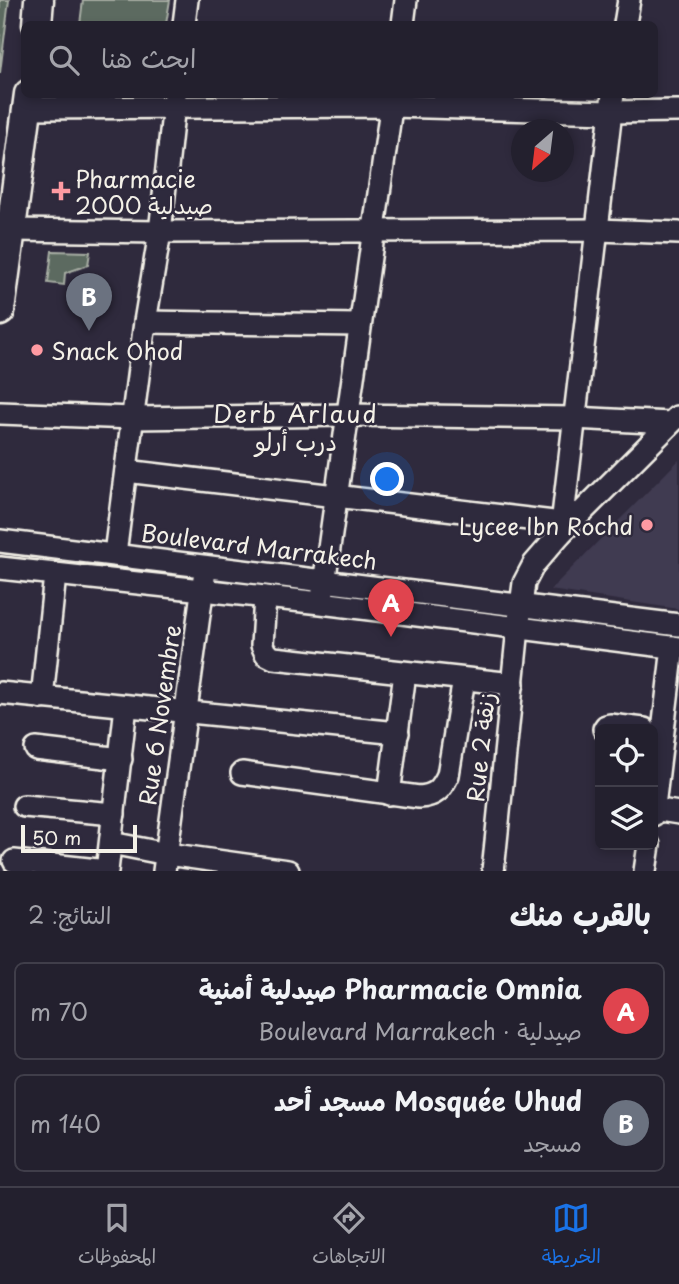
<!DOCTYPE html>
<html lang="ar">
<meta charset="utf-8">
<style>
:root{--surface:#23202e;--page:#2b2836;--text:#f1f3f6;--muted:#a3a3aa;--line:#403e4a;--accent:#1a73e8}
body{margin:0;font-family:"Playpen Sans","Playpen Sans Arabic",sans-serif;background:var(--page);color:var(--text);direction:rtl}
.controls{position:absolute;right:21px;bottom:21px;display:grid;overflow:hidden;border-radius:10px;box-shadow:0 4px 10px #0003}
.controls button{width:63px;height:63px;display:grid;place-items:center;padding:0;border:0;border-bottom:2px solid var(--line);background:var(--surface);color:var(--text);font:35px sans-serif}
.compass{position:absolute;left:511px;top:119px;width:63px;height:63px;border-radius:50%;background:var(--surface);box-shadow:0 4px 10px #0003;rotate:208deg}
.scale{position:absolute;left:21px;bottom:18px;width:116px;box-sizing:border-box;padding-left:7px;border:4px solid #f4f1e8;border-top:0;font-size:19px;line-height:24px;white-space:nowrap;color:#f4f1e8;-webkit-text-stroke:5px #2f2a3d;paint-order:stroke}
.you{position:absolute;left:388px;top:480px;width:24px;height:24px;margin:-18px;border:5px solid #fff;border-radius:50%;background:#1a73e8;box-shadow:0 0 0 10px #1a73e833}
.badge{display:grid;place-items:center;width:46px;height:46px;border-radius:50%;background:var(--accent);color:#fff;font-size:23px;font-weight:700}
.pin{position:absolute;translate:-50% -58px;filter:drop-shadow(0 2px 4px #0008)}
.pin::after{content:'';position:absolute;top:37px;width:24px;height:21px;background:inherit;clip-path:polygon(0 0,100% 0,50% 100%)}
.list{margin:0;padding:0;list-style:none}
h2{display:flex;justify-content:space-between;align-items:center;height:91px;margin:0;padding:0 28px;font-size:30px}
h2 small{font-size:23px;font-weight:400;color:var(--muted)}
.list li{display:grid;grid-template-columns:46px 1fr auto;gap:21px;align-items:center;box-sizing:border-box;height:98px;margin:0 14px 14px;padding:0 14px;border:2px solid var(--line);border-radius:10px}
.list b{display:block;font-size:26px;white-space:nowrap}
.list p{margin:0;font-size:23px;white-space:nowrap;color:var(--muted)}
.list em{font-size:23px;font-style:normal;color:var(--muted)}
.icon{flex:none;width:38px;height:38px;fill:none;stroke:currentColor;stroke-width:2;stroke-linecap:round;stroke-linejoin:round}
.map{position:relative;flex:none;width:679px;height:871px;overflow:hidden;direction:ltr}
.search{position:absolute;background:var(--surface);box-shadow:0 4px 10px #0003;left:21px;right:21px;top:21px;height:77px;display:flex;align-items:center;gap:18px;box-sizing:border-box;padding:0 24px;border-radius:10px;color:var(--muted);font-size:26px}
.sheet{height:315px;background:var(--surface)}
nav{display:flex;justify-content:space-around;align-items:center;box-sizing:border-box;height:98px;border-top:2px solid var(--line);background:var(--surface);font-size:19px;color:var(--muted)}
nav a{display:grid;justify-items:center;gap:4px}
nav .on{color:var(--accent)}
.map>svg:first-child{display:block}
.built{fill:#403b51}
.green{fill:#5b6a60;stroke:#a8aea4;stroke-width:2}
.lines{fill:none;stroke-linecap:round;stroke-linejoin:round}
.minor-casing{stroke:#f4f1e8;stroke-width:26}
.major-casing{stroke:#f4f1e8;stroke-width:33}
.minor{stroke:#2f2a3d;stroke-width:21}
.major{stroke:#2f2a3d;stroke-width:28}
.poi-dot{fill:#ff9aa2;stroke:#2f2a3d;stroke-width:2.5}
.labels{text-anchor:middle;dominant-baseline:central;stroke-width:5;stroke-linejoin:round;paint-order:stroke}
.poi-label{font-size:23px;fill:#f4f1e8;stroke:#2f2a3d;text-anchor:start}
.street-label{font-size:23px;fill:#f4f1e8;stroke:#2f2a3d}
.neighbourhood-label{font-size:24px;letter-spacing:2px;fill:#f4f1e8;stroke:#2f2a3d}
</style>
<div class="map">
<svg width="679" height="871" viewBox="0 0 679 871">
<rect width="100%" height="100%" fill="#2f2a3d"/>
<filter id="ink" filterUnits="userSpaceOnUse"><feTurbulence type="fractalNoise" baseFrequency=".0143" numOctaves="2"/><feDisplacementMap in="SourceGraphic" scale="14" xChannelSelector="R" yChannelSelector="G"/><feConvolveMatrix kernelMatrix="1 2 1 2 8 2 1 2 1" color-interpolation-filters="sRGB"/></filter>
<g filter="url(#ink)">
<polygon class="built" points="679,460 679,609 550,590"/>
<g class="green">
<polygon points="0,0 9,0 0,73"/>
<polygon points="83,0 170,0 166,24 80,24"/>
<polygon points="71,94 158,95 157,98 71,96"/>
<polygon points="52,251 90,252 88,265 65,273 64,285 48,283"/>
</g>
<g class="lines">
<g class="minor-casing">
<g id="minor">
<polyline points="184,24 187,0"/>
<polyline points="403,24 406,0"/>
<polyline points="625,24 629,0"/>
<polyline points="27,108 391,106 610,112 679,111"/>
<polyline points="11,230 160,232 598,230 679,233"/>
<polyline points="145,322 360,325"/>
<polyline points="0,413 133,418 347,415 574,418 670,423"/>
<polyline points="126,471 562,523"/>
<polyline points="561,533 613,94"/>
<polyline points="0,541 679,625"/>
<polyline points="115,554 145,322 160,232 175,95"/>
<polyline points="0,568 321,603 679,648"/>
<polyline points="323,591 393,94"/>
<polyline points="265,597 262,645 266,654 274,658 513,684"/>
<polyline points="0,693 398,733"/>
<polyline points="42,698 55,575"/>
<polyline points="604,729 606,726 610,725 644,729"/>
<polyline points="36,749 121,759"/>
<path d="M 242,773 L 419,797 C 435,796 441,790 448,775 L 464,679"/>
<polyline points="389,794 405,673"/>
<polyline points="24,806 114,814"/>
<polyline points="653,809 679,813"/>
<polyline points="653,815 673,647"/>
<polyline points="111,843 167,854 288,871"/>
<polyline points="14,861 107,871 126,706"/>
<polyline points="164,871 204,578"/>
<polyline points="493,871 518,628 524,583 534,564 561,533 677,417"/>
<polyline points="645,871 649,845"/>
</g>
</g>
<g class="major-casing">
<g id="major">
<polyline points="37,24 39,0"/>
<polyline points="0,311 29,94"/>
</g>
</g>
<use href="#minor" class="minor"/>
<use href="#major" class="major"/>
</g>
</g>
<g class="poi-dot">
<path d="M57.5 180.5h7v7h7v7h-7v7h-7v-7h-7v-7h7z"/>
<circle cx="37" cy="350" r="7"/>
<circle cx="647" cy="525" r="7"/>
</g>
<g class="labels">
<g class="poi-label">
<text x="75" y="178">Pharmacie<tspan x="75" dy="26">2000 صيدلية</tspan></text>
<text x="51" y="350">Snack Ohod</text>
<text x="633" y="525" text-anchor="end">Lycee Ibn Rochd</text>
</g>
<g class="street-label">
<text transform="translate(259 546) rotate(7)">Boulevard Marrakech</text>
<text transform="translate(159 715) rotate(-82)">Rue 6 Novembre</text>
<text transform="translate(480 747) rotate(-84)">Rue 2 زنقة</text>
</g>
<g class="neighbourhood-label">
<text x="296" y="413">Derb Arlaud<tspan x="296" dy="28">درب أرلو</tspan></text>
</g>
</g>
</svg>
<div class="controls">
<button><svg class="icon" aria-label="locate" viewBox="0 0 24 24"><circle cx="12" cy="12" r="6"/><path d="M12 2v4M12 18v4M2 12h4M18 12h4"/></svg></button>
<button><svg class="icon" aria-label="layers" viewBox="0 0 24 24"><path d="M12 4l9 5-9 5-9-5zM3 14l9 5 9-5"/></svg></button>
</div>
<svg class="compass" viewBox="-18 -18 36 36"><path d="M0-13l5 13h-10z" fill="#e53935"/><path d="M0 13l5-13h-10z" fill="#a3a3aa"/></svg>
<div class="scale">50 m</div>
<div class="you"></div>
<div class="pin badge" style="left:391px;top:637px;background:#e0444e">A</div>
<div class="pin badge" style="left:89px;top:331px;background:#6b7280">B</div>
<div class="search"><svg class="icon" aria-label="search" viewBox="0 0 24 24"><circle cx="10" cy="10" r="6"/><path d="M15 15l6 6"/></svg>ابحث هنا</div>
</div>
<section class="sheet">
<h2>بالقرب منك<small>النتائج: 2</small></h2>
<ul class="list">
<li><span class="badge" style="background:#e0444e">A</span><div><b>Pharmacie Omnia صيدلية أمنية</b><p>صيدلية · Boulevard Marrakech</p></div><em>70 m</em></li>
<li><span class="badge" style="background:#6b7280">B</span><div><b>Mosquée Uhud مسجد أحد</b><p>مسجد</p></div><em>140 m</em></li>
</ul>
</section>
<nav>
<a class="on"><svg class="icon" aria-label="map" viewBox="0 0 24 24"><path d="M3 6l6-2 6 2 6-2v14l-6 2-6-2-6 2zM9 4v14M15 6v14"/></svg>الخريطة</a>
<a><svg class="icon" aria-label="directions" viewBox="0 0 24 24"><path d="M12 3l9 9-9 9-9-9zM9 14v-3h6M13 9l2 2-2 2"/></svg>الاتجاهات</a>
<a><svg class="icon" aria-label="saved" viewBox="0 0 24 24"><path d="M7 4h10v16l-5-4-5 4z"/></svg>المحفوظات</a>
</nav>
